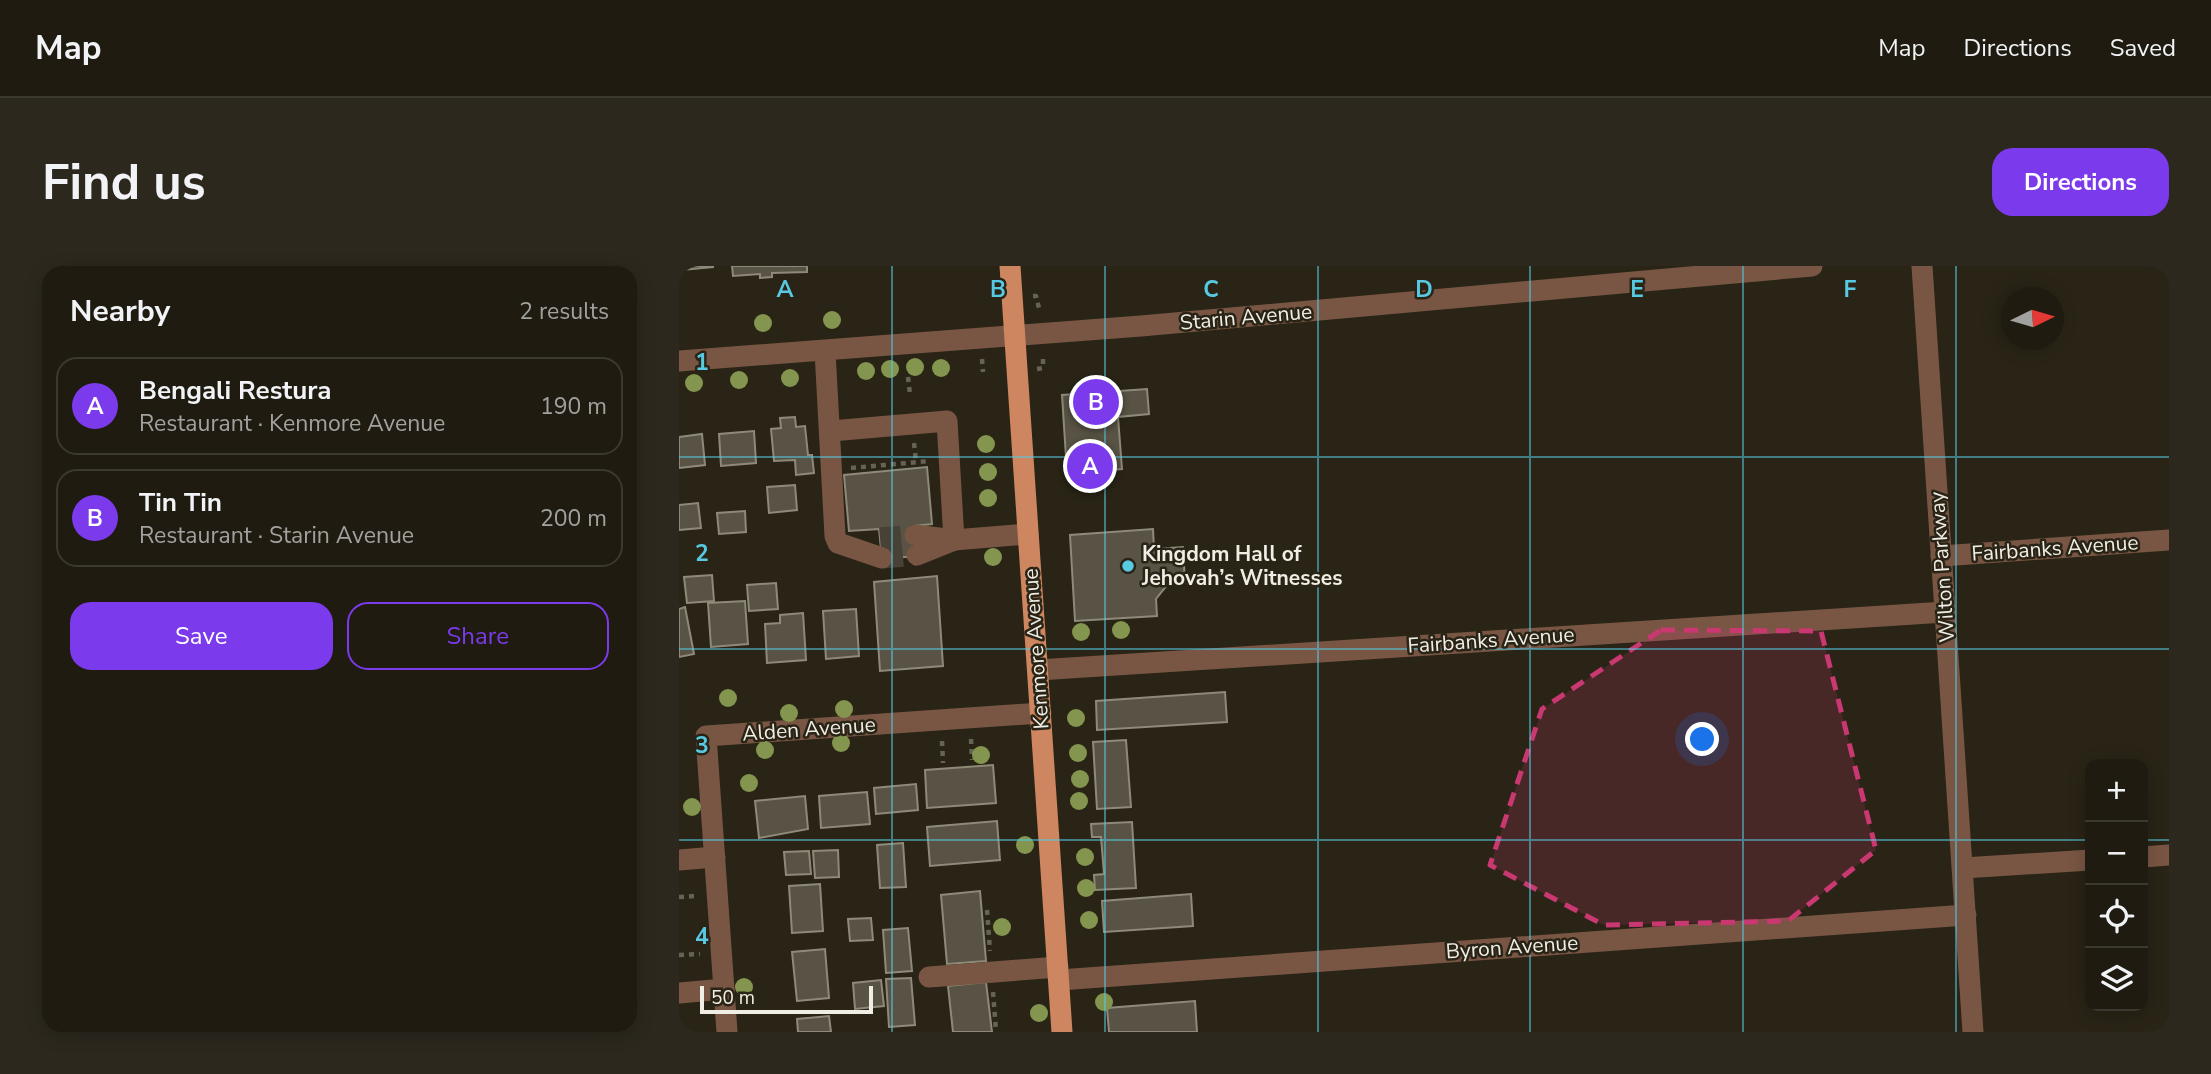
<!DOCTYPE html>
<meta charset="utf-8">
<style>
:root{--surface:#1f1b10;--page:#2c281e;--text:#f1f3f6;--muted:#a1a19f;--line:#3c3930;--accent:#7c3aed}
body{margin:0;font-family:"Nunito Sans",sans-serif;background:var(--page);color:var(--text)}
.controls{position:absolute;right:21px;bottom:21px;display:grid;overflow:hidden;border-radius:14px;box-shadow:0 4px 18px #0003}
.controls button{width:63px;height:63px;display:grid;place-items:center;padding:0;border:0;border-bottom:2px solid var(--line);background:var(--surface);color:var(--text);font:35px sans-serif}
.compass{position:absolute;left:1322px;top:21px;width:63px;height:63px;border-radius:50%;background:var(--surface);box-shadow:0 4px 18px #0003;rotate:85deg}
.scale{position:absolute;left:21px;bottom:18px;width:173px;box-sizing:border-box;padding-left:7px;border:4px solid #f0ede4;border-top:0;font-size:19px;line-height:24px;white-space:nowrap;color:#f0ede4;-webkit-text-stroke:5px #292416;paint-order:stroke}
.you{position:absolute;left:1024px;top:474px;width:24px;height:24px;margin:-18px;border:5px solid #fff;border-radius:50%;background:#1a73e8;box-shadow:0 0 0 10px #1a73e833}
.badge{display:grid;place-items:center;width:46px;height:46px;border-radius:50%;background:var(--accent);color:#fff;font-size:23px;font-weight:700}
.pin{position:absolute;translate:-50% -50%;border:4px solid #fff;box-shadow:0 2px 7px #0006}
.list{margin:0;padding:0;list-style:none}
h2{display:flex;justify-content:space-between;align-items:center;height:91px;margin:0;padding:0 28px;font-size:30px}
h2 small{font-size:23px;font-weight:400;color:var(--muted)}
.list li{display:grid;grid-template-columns:46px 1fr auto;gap:21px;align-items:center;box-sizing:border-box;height:98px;margin:0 14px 14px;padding:0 14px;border:2px solid var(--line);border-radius:21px}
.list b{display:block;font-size:26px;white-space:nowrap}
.list p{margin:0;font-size:23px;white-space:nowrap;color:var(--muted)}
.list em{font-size:23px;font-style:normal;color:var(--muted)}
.actions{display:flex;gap:14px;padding:21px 28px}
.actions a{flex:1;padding:16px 0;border:2px solid var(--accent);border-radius:21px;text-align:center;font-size:24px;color:var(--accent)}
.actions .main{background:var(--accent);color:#fff}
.icon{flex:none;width:38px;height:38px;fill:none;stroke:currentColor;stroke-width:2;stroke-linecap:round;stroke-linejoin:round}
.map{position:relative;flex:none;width:1490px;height:766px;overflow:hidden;border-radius:21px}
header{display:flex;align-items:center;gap:42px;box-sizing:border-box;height:98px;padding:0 35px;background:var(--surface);border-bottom:2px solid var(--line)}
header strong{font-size:33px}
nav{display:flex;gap:38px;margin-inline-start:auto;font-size:24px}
.intro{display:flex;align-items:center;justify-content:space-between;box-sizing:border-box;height:168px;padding:0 42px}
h1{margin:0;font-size:49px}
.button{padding:18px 32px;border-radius:21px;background:var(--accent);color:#fff;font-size:24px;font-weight:700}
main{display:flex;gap:42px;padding:0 42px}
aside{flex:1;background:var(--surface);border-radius:21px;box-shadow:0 4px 18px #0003}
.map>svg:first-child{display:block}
.building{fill:#585344;stroke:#8e8978;stroke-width:2}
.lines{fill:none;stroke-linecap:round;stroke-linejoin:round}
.minor-tunnel{stroke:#474235;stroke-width:21;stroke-dasharray:21 10;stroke-linecap:butt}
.path{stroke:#676256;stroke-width:4.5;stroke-dasharray:5 5;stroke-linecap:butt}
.minor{stroke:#795644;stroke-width:21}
.major{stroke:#cd865f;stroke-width:21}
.tree{fill:#83954e}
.marked{fill:#c93870;fill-opacity:0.2;stroke:#c93870;stroke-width:5;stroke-dasharray:14 9;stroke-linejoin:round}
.grid{fill:none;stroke:#58c9e3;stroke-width:2;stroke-opacity:0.55}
.poi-dot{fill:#58c9e3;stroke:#292416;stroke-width:2.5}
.labels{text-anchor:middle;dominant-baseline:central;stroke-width:5;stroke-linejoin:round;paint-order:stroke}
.street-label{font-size:21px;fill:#f0ede4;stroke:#292416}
.poi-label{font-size:21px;font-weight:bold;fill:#f0ede4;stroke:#292416;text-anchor:start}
.grid-label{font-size:23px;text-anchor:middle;font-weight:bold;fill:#58c9e3;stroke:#292416;stroke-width:5;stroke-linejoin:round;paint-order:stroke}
</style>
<header>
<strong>Map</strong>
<nav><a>Map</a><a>Directions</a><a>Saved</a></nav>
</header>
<div class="intro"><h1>Find us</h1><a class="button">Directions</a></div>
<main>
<aside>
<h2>Nearby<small>2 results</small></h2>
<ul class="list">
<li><span class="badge">A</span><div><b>Bengali Restura</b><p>Restaurant · Kenmore Avenue</p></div><em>190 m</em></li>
<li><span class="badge">B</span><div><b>Tin Tin</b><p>Restaurant · Starin Avenue</p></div><em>200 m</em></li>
</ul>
<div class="actions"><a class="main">Save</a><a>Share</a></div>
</aside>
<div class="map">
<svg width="1490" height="766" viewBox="0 0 1490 766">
<rect width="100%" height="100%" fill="#292416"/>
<g class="building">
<polygon points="2,0 34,0 34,1 3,4"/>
<polygon points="53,0 128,0 128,6 93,7 93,11 81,12 81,8 54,10"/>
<polygon points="468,123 470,148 439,151 443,203 388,207 383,129"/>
<polygon points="116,151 117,161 126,160 129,189 133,189 135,207 117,209 116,194 95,195 92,163 102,162 101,152"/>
<polygon points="75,165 77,197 42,200 40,168"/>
<polygon points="23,168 26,199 0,202 0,171"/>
<polygon points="248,201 253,258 235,260 238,290 203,293 200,263 170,265 165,209"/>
<polygon points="116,219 118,244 90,247 88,221"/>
<polygon points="19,237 22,262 0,264 0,239"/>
<polygon points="66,245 67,266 40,268 38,247"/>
<polygon points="474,263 475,283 504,281 506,317 489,318 477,333 478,350 396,355 391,269"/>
<polygon points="33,309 35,335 8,337 5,311"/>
<polygon points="258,310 264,400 201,405 195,316"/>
<polygon points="97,317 99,343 70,345 68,319"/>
<polygon points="66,335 69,378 32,381 29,337"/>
<polygon points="6,341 15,388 0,391 0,343"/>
<polygon points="177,343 180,390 147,393 144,345"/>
<polygon points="124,347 127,394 88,397 86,358 101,357 101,349"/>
<polygon points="546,426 548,456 418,464 417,435"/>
<polygon points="447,474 452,541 418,543 414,476"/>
<polygon points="314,499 317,537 248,542 246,504"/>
<polygon points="237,518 239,544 197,548 195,522"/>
<polygon points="188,526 191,558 142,562 140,530"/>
<polygon points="126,530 129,563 80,572 76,535"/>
<polygon points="318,555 321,594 251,600 248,561"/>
<polygon points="453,556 457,622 416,624 415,609 425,608 422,571 413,571 412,558"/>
<polygon points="224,577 227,621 201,622 198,579"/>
<polygon points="159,584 160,611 136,612 134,585"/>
<polygon points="130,585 132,608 107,609 105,586"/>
<polygon points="141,618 144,665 113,667 110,620"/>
<polygon points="301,625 307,695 268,698 262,629"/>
<polygon points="512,628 514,660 425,666 423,635"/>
<polygon points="192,652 194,674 171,675 169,653"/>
<polygon points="229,662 233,705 207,707 204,664"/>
<polygon points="146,683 150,732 118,735 113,686"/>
<polygon points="232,712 236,759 210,761 207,713"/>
<polygon points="202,714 205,740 176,743 174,717"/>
<polygon points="307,716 313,766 274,766 269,720"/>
<polygon points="516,735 518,766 430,766 428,742"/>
<polygon points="150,750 152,766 119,766 118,753"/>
</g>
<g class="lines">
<g class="minor-tunnel">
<polyline points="201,272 236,269"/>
<polyline points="203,292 238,289"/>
</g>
<g class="path">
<polyline points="354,30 357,30 360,42"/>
<polyline points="303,93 304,106"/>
<polyline points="358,103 364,102 364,88"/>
<polyline points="229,111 231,128"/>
<polyline points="235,177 237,196"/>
<polyline points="172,202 251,195"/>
<polyline points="292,473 293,494"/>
<polyline points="263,475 264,497"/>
<polyline points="0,631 17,630"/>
<polyline points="308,644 311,685"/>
<polyline points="0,689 21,688"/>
<polyline points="314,726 317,765"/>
</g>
<g class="minor">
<polyline points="1243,0 1294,766"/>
<polyline points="146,85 156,270 159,277 203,292"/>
<polyline points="0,95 462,60 1133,0"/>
<polyline points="152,165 268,155 275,274"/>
<polyline points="236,269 275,274 349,268"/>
<polyline points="238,289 273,275"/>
<polyline points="1262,290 1490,274"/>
<polyline points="359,404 1266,346"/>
<polyline points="1464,591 1490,589"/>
<polyline points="0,594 36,591"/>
<polyline points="1284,602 1411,594"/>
<polyline points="250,711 379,701"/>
<polyline points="380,714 1287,649"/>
<polyline points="0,727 45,723"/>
<polyline points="48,766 27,470 362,447"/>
</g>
<polyline class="major" points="331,0 383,766"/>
</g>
<g class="tree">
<circle cx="153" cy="54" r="9"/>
<circle cx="84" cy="57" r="9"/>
<circle cx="236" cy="101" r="9"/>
<circle cx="262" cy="102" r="9"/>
<circle cx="211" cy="103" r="9"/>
<circle cx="187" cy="105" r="9"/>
<circle cx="111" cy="112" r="9"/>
<circle cx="60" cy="114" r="9"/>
<circle cx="15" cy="117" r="9"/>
<circle cx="307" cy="178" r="9"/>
<circle cx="309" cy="206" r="9"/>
<circle cx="309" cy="232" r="9"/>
<circle cx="314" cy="291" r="9"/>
<circle cx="442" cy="364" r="9"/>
<circle cx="402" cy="366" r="9"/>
<circle cx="49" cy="432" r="9"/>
<circle cx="165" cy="443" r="9"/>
<circle cx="110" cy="447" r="9"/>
<circle cx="397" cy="452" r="9"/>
<circle cx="162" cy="477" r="9"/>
<circle cx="86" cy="484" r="9"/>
<circle cx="399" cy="487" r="9"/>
<circle cx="302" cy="489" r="9"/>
<circle cx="401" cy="513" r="9"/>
<circle cx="70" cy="517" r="9"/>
<circle cx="400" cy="535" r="9"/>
<circle cx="13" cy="541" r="9"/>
<circle cx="346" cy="579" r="9"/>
<circle cx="406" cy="591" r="9"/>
<circle cx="407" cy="622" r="9"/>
<circle cx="410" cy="654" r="9"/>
<circle cx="323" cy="661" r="9"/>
<circle cx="65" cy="721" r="9"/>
<circle cx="425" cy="736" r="9"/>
<circle cx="360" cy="747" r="9"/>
</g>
<path class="marked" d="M 982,364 L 1142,365 L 1197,584 L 1109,655 L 925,659 L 811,599 L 863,443 Z"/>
<path class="grid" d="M 213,0 L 213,766M 426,0 L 426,766M 639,0 L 639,766M 851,0 L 851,766M 1064,0 L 1064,766M 1277,0 L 1277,766M 0,191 L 1490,191M 0,383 L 1490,383M 0,574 L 1411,574M 1464,574 L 1490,574"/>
<circle class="poi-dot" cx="449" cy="300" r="7"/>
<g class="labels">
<g class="street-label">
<text transform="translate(567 51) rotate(-5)">Starin Avenue</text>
<text transform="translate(1376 282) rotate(-4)">Fairbanks Avenue</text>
<text transform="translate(1263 301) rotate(-94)">Wilton Parkway</text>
<text transform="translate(812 374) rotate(-4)">Fairbanks Avenue</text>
<text transform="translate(357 383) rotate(-94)">Kenmore Avenue</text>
<text transform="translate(130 463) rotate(-4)">Alden Avenue</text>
<text transform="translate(833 681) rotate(-4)">Byron Avenue</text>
</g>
<g class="poi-label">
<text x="463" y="288">Kingdom Hall of<tspan x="463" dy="24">Jehovah’s Witnesses</tspan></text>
</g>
</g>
<g class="grid-label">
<text x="106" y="31">A</text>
<text x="319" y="31">B</text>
<text x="532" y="31">C</text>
<text x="745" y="31">D</text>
<text x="958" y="31">E</text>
<text x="1171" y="31">F</text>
<text x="23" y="104">1</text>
<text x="23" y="295">2</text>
<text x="23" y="487">3</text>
<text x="23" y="678">4</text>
</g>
</svg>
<div class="controls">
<button>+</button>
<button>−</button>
<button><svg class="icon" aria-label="locate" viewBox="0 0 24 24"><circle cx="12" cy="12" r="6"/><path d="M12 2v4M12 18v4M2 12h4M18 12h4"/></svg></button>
<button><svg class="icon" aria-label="layers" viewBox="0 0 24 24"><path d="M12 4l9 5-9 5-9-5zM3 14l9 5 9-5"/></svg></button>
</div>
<svg class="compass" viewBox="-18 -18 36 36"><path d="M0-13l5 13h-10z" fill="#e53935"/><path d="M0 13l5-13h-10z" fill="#a1a19f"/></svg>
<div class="scale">50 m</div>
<div class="you"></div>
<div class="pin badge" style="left:411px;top:200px">A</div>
<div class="pin badge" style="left:417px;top:136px">B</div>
</div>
</main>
